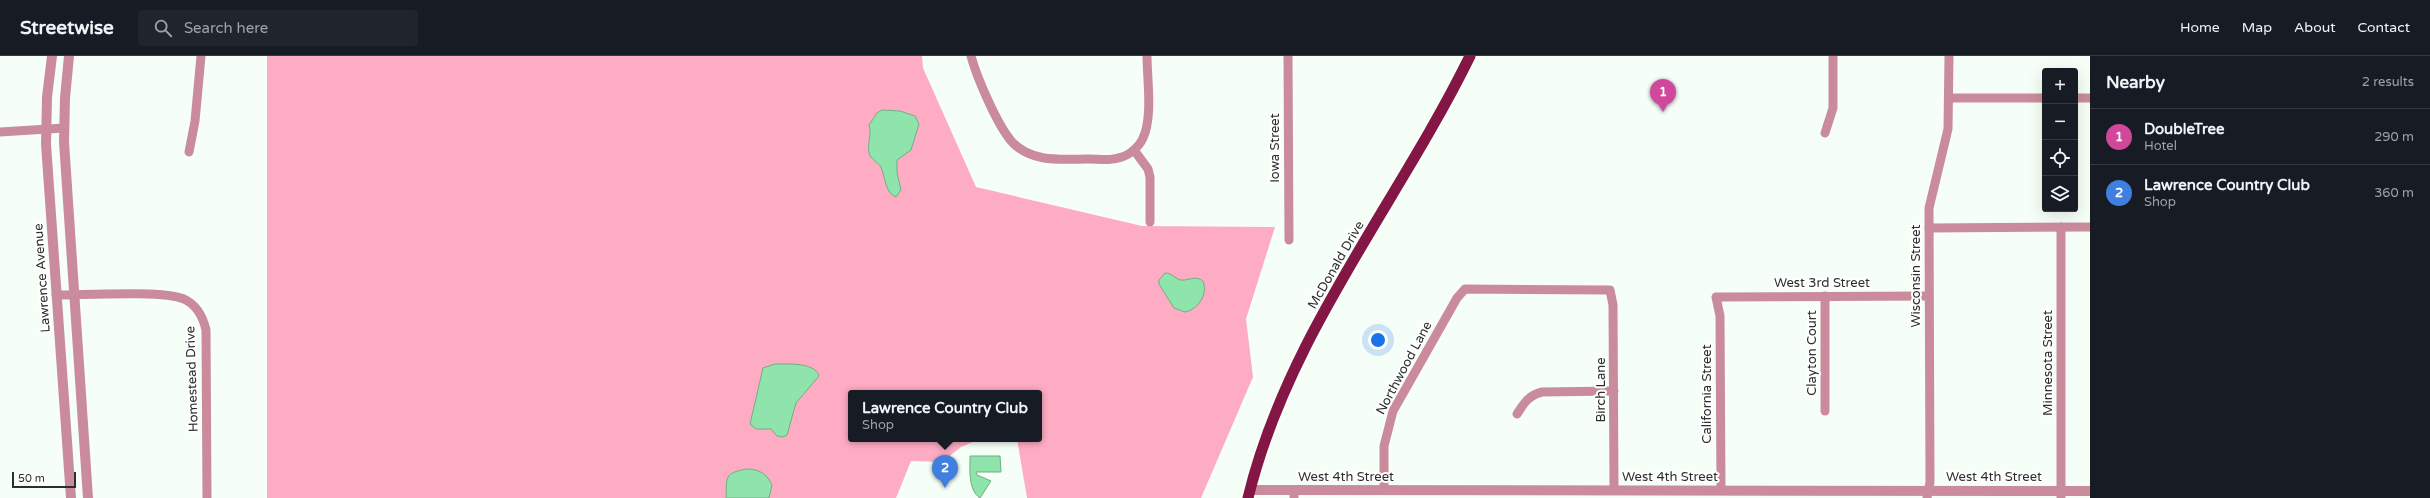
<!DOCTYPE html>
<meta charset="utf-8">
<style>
:root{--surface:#171b24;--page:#20242c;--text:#f1f3f6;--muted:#9ea1a6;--line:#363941;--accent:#c63a70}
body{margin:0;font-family:"Varela Round",sans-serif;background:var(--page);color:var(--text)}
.controls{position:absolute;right:12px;top:12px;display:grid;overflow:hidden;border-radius:4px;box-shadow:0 4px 16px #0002}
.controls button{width:36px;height:36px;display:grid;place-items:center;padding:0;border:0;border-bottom:1px solid var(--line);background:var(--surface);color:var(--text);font:20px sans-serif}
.scale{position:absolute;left:12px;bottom:10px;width:64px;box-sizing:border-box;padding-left:4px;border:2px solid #2c2f2d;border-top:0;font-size:11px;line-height:14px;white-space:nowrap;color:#2c2f2d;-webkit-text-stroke:3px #fff;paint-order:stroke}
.you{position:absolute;left:1378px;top:284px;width:14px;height:14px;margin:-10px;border:3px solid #fff;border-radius:50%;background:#1a73e8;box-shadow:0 0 0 6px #1a73e833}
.badge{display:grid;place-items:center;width:26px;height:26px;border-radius:50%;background:var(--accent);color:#fff;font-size:13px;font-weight:700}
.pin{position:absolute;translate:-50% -33px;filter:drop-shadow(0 1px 2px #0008)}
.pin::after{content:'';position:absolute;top:21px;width:14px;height:12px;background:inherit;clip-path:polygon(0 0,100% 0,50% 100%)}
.popup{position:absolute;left:848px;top:334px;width:194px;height:52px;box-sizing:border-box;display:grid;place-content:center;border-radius:4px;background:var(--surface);filter:drop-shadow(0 1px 3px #0005);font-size:13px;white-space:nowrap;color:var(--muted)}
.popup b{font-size:15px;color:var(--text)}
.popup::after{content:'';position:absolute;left:50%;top:100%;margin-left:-8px;border:8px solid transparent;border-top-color:var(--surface)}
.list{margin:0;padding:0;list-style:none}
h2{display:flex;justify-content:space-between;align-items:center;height:52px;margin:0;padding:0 16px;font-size:17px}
h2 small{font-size:13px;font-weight:400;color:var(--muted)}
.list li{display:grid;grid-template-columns:26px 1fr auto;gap:12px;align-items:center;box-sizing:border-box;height:56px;padding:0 16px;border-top:1px solid var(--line)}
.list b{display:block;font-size:15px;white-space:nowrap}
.list p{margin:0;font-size:13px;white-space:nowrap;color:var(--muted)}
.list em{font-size:13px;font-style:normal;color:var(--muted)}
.icon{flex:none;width:22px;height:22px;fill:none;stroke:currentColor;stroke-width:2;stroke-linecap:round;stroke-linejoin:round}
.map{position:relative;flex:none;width:2090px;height:442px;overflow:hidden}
header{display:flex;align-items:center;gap:24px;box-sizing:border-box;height:56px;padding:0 20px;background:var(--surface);border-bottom:1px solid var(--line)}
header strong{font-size:19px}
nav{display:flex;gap:22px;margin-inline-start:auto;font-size:14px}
.search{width:280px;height:36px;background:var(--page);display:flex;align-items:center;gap:10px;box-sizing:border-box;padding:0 14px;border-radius:4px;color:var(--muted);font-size:15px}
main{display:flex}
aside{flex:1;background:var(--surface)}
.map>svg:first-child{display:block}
.green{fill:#feacc3}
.water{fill:#8ee4ab;stroke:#71ae85}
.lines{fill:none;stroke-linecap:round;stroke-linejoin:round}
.minor{stroke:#ca8c9d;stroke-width:9}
.tertiary{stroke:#ca8c9d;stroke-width:10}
.trunk{stroke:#831644;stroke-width:11}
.labels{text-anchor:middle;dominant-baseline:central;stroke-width:4;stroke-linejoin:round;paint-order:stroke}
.street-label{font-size:13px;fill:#2c2f2d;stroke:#fff}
</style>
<header>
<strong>Streetwise</strong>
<div class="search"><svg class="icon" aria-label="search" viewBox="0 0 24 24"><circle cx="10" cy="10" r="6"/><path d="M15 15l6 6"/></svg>Search here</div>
<nav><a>Home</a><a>Map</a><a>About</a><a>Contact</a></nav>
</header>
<main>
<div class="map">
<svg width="2090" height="442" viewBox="0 0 2090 442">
<rect width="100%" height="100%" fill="#f6fef8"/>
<polygon class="green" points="267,0 922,0 923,12 976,131 1142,170 1275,171 1246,263 1253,321 1201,442 1027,442 1017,383 1039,383 1039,337 851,337 851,383 980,383 961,391 942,406 911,405 896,442 267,442"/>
<g class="water">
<path d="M 882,54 L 900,55 L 915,60 L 919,68 L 911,94 L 897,104 L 897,117 L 901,134 L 896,141 C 885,137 885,120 881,111 C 877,105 871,104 869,97 C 867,87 872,79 869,69 L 877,57 Z"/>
<path d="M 1165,217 C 1172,217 1174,222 1180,224 C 1188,225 1196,219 1203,225 C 1208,238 1199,253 1185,256 L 1174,252 L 1159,228 L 1159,224 Z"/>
<path d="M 775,308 C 787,308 815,306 819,320 L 796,347 L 787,379 L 783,381 L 777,380 L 771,373 L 756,373 L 750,368 L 763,312 Z"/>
<path d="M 970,400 L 1000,400 L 1001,416 L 976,416 L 977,419 L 991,425 L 980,442 C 968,434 970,414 970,400 Z"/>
<path d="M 747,413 C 759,413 767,418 772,429 L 769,442 L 726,442 C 727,422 723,417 747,413 Z"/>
</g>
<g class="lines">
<g class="minor">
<path d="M 971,0 C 977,22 998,71 1013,87 C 1033,107 1062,103 1088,103 C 1098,103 1109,105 1118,102 C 1129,100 1139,91 1143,82 C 1153,61 1147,23 1147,0"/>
<polyline points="1288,0 1289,184"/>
<polyline points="1949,42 2045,42"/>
<polyline points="2075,42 2090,42"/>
<polyline points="0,76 64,72"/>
<polyline points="1825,77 1833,52 1833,0"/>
<polyline points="1134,94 1148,113 1150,121 1150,166"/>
<polyline points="189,96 195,65 201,0"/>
<polyline points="2061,171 2061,442"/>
<polyline points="1929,172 2090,171"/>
<path d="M 56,239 C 84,239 163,234 184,243 C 197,249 203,261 206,274 L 207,442"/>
<polyline points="1825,355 1825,240"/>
<path d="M 1517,358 C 1524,347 1529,339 1542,336 L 1614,335"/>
<polyline points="1384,434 1384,390 1393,355 1457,242 1465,233 1610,234 1613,249 1614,434"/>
<polyline points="1721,434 1720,260 1716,241 1929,240"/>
<polyline points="1294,442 1294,434"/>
<polyline points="1927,442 1930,426 1929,152 1948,73 1949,0"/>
</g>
<g class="tertiary">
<polyline points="52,0 47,41 46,88 71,442"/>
<polyline points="69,0 65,42 64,86 88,442"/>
<polyline points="1250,434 2090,435"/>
</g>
<path class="trunk" d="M 1248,442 C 1287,280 1398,147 1470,0"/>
</g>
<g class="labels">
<g class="street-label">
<text transform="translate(1275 92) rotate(-90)">Iowa Street</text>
<text transform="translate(1336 209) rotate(-60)">McDonald Drive</text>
<text transform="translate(1916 220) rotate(-90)">Wisconsin Street</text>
<text transform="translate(42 222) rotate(-94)">Lawrence Avenue</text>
<text x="1822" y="227">West 3rd Street</text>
<text transform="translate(1812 297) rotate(-90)">Clayton Court</text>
<text transform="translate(2048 307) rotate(-90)">Minnesota Street</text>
<text transform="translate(1404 312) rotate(-62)">Northwood Lane</text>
<text transform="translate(192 323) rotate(-92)">Homestead Drive</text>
<text transform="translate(1601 334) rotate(-90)">Birch Lane</text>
<text transform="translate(1707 338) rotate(-90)">California Street</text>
<text x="1346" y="421">West 4th Street</text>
<text x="1670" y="421">West 4th Street</text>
<text x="1994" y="421">West 4th Street</text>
</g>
</g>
</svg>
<div class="controls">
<button>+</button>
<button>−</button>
<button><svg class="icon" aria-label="locate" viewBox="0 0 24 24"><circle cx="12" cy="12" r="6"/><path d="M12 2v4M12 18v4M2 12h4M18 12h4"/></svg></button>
<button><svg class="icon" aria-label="layers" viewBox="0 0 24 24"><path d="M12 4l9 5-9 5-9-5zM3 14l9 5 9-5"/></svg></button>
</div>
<div class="scale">50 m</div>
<div class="you"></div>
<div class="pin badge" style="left:1663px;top:56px;background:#d1479c">1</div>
<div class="pin badge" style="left:945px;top:432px;background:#3f7fe0">2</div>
<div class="popup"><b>Lawrence Country Club</b>Shop</div>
</div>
<aside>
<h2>Nearby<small>2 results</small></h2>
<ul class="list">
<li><span class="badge" style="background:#d1479c">1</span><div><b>DoubleTree</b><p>Hotel</p></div><em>290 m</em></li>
<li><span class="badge" style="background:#3f7fe0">2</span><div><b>Lawrence Country Club</b><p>Shop</p></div><em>360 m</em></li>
</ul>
</aside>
</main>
